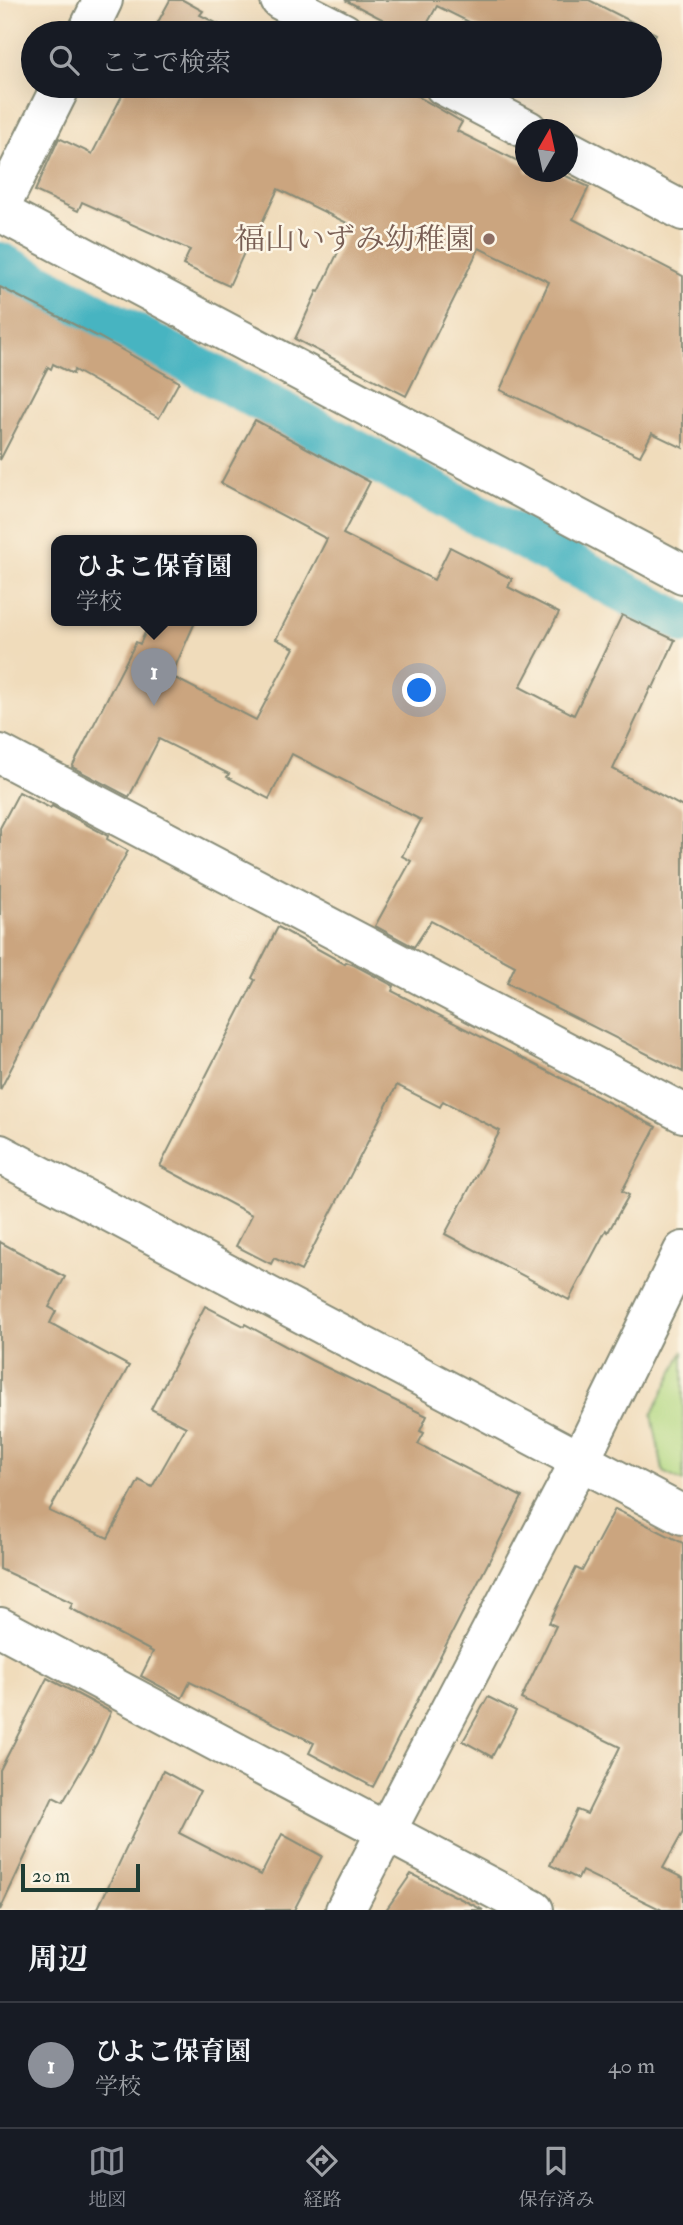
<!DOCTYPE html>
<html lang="ja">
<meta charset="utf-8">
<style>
body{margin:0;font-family:"IM FELL Double Pica","Noto Serif JP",serif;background:#242831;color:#f1f3f6}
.compass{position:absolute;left:515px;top:119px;width:63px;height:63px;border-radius:50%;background:#171b24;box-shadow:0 7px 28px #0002;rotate:9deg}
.scale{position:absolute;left:21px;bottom:18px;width:119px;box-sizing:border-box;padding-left:7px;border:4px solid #1f3d34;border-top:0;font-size:19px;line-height:24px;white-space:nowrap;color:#1f3d34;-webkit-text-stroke:5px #fcf5e5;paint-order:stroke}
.you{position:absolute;left:420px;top:691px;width:24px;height:24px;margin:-18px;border:5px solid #fff;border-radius:50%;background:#1a73e8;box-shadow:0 0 0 10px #1a73e833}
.badge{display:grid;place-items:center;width:46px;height:46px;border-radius:50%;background:#8c9099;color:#fff;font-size:23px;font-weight:700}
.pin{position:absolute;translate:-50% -58px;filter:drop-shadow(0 2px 4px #0008)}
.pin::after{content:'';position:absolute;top:37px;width:24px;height:21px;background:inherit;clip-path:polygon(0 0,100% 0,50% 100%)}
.popup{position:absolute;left:51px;top:535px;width:206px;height:91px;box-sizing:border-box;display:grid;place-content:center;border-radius:14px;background:#171b24;filter:drop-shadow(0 2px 5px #0005);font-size:23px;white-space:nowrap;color:#9ea1a6}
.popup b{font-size:26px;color:#f1f3f6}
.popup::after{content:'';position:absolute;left:50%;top:100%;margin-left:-14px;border:14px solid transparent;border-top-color:#171b24}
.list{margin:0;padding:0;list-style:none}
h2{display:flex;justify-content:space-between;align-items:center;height:91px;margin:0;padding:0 28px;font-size:30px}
h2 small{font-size:23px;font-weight:400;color:#9ea1a6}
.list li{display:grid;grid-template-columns:46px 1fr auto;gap:21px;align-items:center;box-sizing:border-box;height:126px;padding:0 28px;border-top:2px solid #363941}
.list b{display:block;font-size:26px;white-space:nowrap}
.list p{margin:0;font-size:23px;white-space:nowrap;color:#9ea1a6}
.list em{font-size:23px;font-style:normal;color:#9ea1a6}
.icon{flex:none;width:38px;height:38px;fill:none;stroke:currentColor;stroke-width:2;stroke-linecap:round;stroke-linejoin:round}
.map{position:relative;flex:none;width:683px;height:1910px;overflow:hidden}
.search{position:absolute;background:#171b24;box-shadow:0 7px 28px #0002;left:21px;right:21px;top:21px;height:77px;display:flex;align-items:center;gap:18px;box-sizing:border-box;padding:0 24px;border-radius:38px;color:#9ea1a6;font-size:26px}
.sheet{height:217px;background:#171b24}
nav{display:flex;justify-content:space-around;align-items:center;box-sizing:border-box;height:98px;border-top:2px solid #363941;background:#171b24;font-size:19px;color:#9ea1a6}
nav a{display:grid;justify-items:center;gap:4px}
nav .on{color:#8c9099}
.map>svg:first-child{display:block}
</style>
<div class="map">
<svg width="683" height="1910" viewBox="0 0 683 1910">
<rect width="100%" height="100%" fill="#fcf5e5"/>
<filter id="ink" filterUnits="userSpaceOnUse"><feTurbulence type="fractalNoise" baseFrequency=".0143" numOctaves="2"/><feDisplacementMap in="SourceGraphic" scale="14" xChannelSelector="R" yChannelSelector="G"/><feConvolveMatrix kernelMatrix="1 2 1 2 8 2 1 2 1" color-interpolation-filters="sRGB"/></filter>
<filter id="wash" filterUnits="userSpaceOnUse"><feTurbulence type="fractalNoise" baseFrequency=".00686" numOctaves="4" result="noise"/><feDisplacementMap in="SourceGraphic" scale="28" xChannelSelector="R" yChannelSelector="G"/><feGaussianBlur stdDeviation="1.57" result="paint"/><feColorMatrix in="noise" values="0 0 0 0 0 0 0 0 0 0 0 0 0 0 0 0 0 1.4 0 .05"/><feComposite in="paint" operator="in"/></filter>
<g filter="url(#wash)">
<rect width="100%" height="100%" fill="#f0dcbb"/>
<!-- green -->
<path fill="#b2d882" stroke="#688a5b" stroke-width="2" d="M683,1351v131l-20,-10 -11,-57z"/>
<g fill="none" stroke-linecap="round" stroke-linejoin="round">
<!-- canal -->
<path stroke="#46b4c1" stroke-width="42" d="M0,263l683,360"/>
</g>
<g id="blocks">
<!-- building -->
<g fill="#cba57f">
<path d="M170,0h13l20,11 -3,4 28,14 -2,4h-74z"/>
<path d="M345,0h244l67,34 -6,12v-13h-159l-54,-27 -15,27h-13z"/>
<path d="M127,86h273l62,36 -5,9 69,34v7h32l31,15 -16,32 110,57v172l-31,-15 -12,23 -140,-66 49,-108 -70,-34 -73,148 -111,-57 22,-48 2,1 32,-67 -73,-36 -23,48 -3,-2 -23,51 -46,-21 7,-15 -108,-48 -4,9 -43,-20 24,-53 33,16z"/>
<path d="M0,287l99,50 80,45 -20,36 -85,-48 -1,4 -20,-10 -2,5 -3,-2 -48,93z"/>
<path d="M255,420l115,62 -27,52 91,46 16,-33 62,32 -4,8 51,26 -39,74 54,28 48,-100 53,25 -22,48 -2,-1 -38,82 70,38v265l-176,-89 8,-17 -84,-45 -17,26 -39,-21 36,-65 -9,-5 19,-36 -129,-66 -23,45 -42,-22 2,-3 -70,-35 -30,58 -57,-30 64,-125 4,2 11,-24h45l-25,56 85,44 38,-72 -18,-9 51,-100 -106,-56z"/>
<path d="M19,792l31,16 2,-2 56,30 -1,3 21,12 -63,113 -65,126v-262z"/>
<path d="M278,927l67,37 1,-2 8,3 40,21 -2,5 264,136 -34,64 7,4 -21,37 -2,-2 -37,70 -124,-66 55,-103 -57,-30 -3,6 -43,-22 -96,186 -27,-13 -3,6 -35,-18 16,-31 -92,-49 95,-186 -3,-2z"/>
<path d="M0,1242l65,35 -16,30 7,4 -6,12 79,43 -80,145 59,27 31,-58 13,7 34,-60 -35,-18 54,-103 39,20 1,-2 66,36 116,56 -7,15 4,2 -6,11 104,53 -149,290 -64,-34 5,-10 -124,-61 -8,16 -41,-22 12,-24 -83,-44 3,-5 -73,-34z"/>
<path d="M615,1509l68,34v289l-20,36 20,10v32h-21l-80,-39 -4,8 -28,-14 27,-55 10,4 33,-67 -99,-48 35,-73 -7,-3 27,-55 6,3z"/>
<path d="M47,1678l64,34 -14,31 -34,59 -10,-5 -53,113v-140z"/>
<path d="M488,1697l28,14 -24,46 -29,-16z"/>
<path d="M163,1771l37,20 -21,42 82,42 21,-41 40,22 -28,54h-197z"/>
<path d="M411,1874l72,36h-97z"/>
</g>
</g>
</g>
<g filter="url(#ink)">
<use href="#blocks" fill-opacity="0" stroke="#888c78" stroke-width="2"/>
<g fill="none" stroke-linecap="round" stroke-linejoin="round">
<defs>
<g id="minor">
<path d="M280,0l64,33"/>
<path d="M87,33l16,-33"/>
<path d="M444,86l84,44"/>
<path d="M568,150l115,61"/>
<path d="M0,208l61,-122"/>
<path d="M0,212l683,362"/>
<path d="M0,754l683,359"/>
<path d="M0,1154l683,361"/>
<path d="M0,1627l534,283"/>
<path d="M345,1910l235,-449 103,-210"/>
</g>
</defs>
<!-- minor casing -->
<use href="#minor" stroke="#888c78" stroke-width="42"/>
<!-- minor -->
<use href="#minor" stroke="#fff" stroke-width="38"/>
</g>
</g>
<!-- markers -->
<circle fill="#8d6e63" stroke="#fcf5e5" stroke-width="2.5" cx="489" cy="239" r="7"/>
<g text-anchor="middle" stroke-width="5" stroke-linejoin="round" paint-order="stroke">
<!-- education labels -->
<g font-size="30" fill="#785e54" stroke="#fcf5e5" text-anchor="end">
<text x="475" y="249">福山いずみ幼稚園</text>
</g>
</g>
</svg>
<svg class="compass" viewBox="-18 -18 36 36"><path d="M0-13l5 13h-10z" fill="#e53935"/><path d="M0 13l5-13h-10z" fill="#9ea1a6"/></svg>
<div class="scale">20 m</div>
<div class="you"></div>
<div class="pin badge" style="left:154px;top:706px">1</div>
<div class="popup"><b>ひよこ保育園</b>学校</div>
<div class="search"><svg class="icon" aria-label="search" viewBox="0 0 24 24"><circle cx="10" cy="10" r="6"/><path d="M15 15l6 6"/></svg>ここで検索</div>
</div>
<section class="sheet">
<h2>周辺<small></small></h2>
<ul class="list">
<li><span class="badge">1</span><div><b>ひよこ保育園</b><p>学校</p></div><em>40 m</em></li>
</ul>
</section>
<nav>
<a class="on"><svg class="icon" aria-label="map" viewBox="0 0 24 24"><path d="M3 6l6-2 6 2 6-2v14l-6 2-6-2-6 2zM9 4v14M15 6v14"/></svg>地図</a>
<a><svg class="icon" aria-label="directions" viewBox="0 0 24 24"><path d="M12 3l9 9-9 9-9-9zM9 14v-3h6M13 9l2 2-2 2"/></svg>経路</a>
<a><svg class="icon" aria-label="saved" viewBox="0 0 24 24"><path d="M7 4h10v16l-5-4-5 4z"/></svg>保存済み</a>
</nav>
